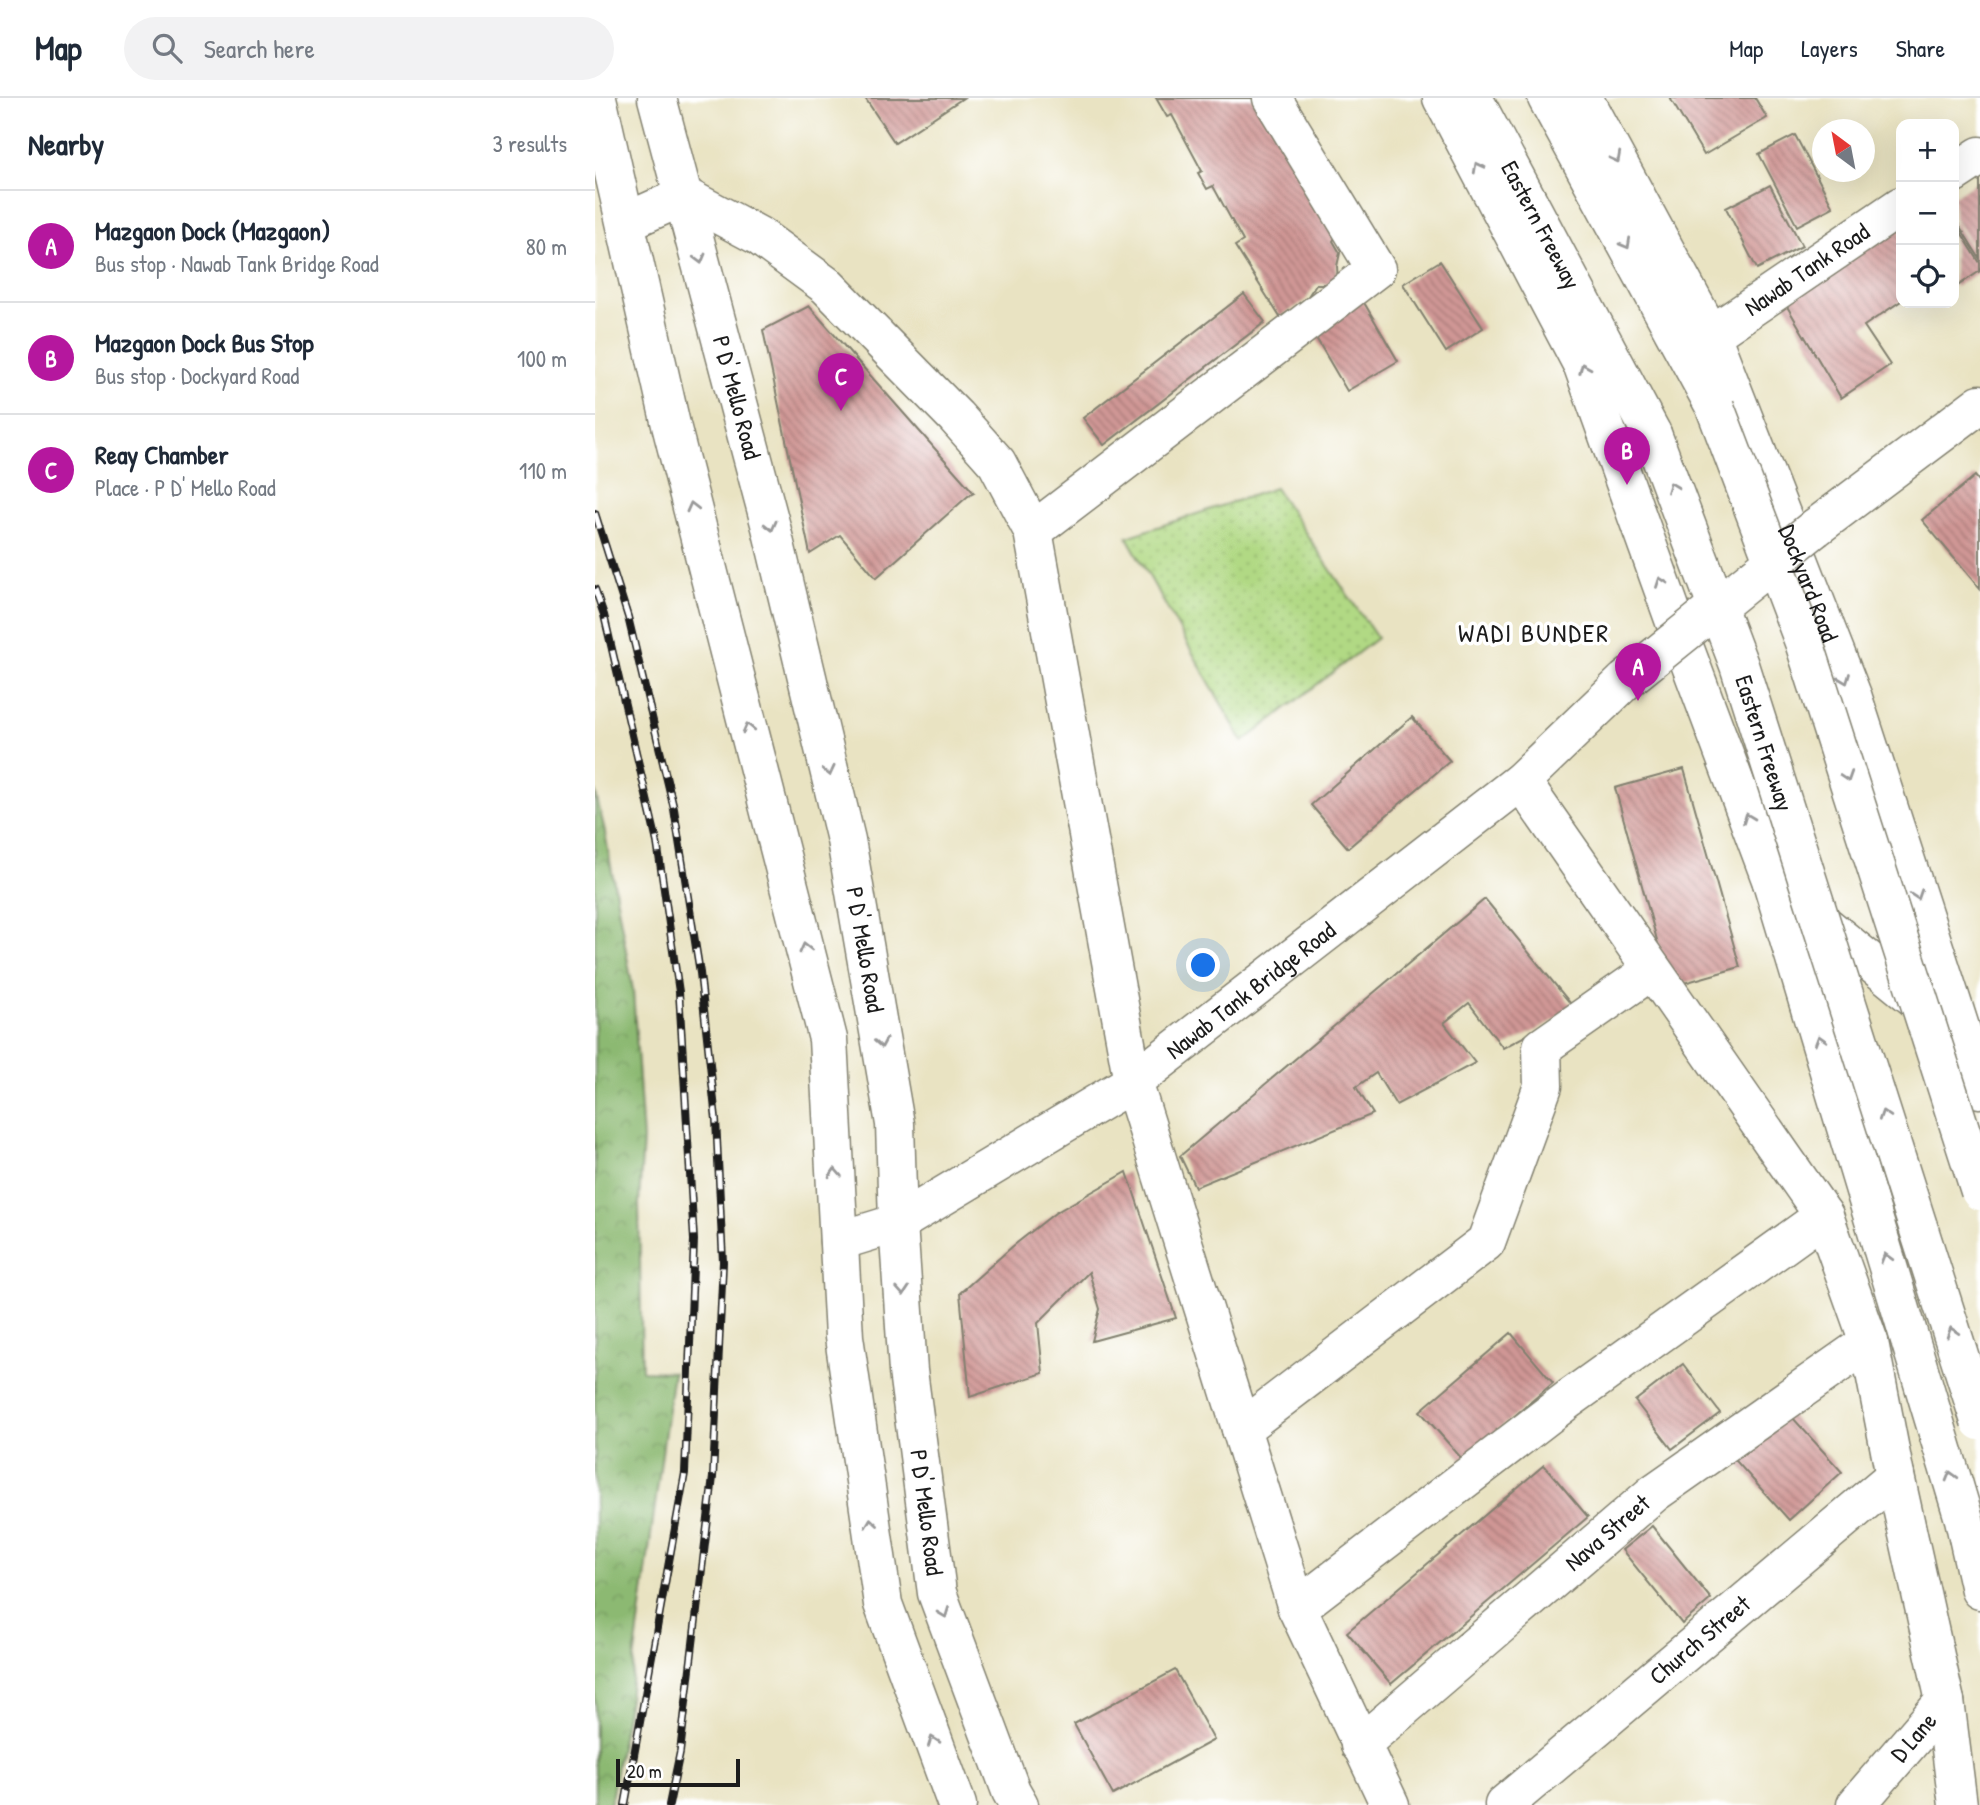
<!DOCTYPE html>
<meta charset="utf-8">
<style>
body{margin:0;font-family:"Patrick Hand",sans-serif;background:#f2f2f3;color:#1f2937}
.controls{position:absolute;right:21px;top:21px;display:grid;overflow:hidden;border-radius:14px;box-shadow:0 7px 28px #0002}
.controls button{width:63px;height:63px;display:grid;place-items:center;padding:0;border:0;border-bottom:2px solid #e0e1e3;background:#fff;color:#1f2937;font:35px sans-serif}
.compass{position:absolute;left:1217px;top:21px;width:63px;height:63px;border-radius:50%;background:#fff;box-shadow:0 7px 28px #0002;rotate:328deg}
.scale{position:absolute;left:21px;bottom:18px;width:124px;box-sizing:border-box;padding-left:7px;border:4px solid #1c1c1c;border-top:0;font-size:19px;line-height:24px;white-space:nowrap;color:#1c1c1c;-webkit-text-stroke:5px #fff;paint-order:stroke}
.you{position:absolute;left:609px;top:868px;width:24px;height:24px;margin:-18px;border:5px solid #fff;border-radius:50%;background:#1a73e8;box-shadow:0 0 0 10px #1a73e833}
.badge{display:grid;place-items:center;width:46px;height:46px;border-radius:50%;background:#b5179e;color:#fff;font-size:23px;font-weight:700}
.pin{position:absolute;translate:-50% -58px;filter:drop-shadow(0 2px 4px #0008)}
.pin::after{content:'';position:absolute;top:37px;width:24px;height:21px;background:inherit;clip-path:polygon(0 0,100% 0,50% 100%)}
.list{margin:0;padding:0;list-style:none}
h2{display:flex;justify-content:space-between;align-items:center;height:91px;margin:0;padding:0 28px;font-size:30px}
h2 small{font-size:23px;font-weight:400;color:#747a83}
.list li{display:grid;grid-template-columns:46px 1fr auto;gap:21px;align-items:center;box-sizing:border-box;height:112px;padding:0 28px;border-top:2px solid #e0e1e3}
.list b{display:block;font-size:26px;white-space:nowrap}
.list p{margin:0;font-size:23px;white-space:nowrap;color:#747a83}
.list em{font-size:23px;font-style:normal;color:#747a83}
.icon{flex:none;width:38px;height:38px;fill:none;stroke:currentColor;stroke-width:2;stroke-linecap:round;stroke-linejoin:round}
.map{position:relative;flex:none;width:1385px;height:1707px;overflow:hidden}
header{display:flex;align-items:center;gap:42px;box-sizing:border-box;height:98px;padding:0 35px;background:#fff;border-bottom:2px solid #e0e1e3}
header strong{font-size:33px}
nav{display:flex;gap:38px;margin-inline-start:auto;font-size:24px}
.search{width:490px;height:63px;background:#f2f2f3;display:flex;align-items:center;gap:18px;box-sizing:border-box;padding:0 24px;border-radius:38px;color:#747a83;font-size:26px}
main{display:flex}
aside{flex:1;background:#fff}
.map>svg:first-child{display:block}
</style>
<header>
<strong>Map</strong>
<div class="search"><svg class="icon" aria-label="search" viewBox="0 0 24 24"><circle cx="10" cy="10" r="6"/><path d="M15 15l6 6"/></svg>Search here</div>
<nav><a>Map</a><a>Layers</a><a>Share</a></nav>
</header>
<main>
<aside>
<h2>Nearby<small>3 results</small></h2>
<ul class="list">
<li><span class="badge">A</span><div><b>Mazgaon Dock (Mazgaon)</b><p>Bus stop · Nawab Tank Bridge Road</p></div><em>80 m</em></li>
<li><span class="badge">B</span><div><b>Mazgaon Dock Bus Stop</b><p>Bus stop · Dockyard Road</p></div><em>100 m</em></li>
<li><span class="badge">C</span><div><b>Reay Chamber</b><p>Place · P D' Mello Road</p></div><em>110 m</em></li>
</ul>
</aside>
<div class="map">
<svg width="1385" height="1707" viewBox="0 0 1385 1707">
<defs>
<pattern id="grass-dots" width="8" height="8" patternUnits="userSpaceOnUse" patternTransform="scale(1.75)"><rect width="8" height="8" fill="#b1d984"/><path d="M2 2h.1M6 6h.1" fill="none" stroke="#98ba71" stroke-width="1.8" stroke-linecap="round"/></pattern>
<pattern id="forest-crowns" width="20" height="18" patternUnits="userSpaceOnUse" patternTransform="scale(1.75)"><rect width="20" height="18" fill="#8cb972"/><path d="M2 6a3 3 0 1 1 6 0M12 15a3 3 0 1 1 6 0" fill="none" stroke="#789e62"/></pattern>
<pattern id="building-back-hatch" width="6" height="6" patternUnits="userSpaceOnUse" patternTransform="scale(1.75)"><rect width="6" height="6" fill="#d09795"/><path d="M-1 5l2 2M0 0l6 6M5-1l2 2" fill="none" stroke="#a87a79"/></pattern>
</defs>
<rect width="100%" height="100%" fill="#fff"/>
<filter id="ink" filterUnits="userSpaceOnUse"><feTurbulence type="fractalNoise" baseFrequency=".0143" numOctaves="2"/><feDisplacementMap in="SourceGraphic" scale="14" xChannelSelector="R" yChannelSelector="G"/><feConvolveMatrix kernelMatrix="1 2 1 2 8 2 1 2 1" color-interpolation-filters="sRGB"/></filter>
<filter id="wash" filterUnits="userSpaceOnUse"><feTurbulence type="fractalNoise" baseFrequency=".00686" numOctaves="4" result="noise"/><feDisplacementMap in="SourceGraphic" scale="28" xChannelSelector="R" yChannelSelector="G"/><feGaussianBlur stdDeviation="1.57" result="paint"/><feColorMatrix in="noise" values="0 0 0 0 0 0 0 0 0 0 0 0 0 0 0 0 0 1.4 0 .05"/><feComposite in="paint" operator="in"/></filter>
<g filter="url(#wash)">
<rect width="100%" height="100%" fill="#e9e3c2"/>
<!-- grass -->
<path fill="url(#grass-dots)" stroke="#667a50" stroke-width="2" d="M680,390l102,150 -134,104 -116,-205z"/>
<!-- forest -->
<path fill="url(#forest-crowns)" stroke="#546a47" stroke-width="2" d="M0,693l9,36 29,163 10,149 -4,65 3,167 31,1 -44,326 -19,107h-15z"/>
<g id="blocks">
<!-- building -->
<g fill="url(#building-back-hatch)">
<path d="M270,0h98l-68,45z"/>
<path d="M561,0h107l77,131 -7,12 7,12 -3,13 1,18h-22l-11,17 -25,16 -45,-71 8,-5 -30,-55 -6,3 -9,-16 4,-2 -30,-56 -5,2z"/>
<path d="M1075,0h85l12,20 -63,37z"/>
<path d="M1200,37l38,72 -36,19 -38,-72z"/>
<path d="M1385,81v80l-26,-42v-21z"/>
<path d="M1175,87l32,61 -45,23 -31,-61z"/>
<path d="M1359,123l26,42v8l-24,16 -2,-2z"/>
<path d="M1306,127v76l-37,25 26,39 -49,33 -56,-95z"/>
<path d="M845,163l43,67 -37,24 -43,-68z"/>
<path d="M649,196l21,28 -161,123 -21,-27z"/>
<path d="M764,196l39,67 -51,30 -39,-67z"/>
<path d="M214,208l165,187 -6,3 -92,82 -36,-43 -30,19 -47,-224z"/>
<path d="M1380,378l5,6v107l-58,-69z"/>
<path d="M817,619l38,44 -102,87 -37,-43z"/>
<path d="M1089,671l56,198 -70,20 -55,-199z"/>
<path d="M890,801l90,110 -72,39 -34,-45 -25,20 31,40 -79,42 -20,-32 -20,14 17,27 -178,73 -15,-31z"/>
<path d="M532,1074l49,146 -84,23 8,-32 -11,-37 -51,51 5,50 -73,24 -10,-104 53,-47 42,-33z"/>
<path d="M916,1235l42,50 -90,77 -43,-49z"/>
<path d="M1088,1266l37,49 -48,36 -37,-48z"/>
<path d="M1187,1308l60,66 -53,48 -60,-67z"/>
<path d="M949,1367l44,52 -197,167 -44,-52z"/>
<path d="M1057,1428l59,73 -29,25 -60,-74z"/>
<path d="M580,1572l39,70 -101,55 -39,-71z"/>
</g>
</g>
</g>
<g filter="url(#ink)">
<use href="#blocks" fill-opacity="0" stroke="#82806f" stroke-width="2"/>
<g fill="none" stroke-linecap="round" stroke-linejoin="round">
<defs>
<g id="minor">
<path d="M1359,75l26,-17"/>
<path d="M31,124l58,-26 75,40 68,50 129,131 41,46 36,68 100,551 164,526 93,197"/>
<path id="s1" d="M1116,237l190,-129"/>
<path d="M1220,430l165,-124"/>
<path d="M438,433l343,-262 -104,-171"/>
<path d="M926,683l303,435 45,126 26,134 50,225 13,104"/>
<path id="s2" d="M244,1143l59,-18 235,-141 388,-301 104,-100"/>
<path d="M646,1331l245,-187 57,-156 -1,-39 110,-77"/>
<path d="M702,1510l272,-209 255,-183"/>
<path id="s3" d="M765,1647l294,-252 215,-151"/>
<path id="s4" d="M909,1707l391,-329"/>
<path id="s5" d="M1261,1707l89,-104"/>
</g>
<g id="tertiary">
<path d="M847,0l141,268 100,278 89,238"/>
<path id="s6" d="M988,0l128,237 142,363 127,391"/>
<path d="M1338,915l-161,-131 192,637 16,71"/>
</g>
<g id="primary">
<path d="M2,0l74,327 157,614 16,298 39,267 74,201"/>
<path id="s7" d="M62,0l114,429 75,313 49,284 3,99 10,148 29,222 74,198 8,14"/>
</g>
<g id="motorway">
<path id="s8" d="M878,0l179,336"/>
<path d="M952,0l168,309"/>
</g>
</defs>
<!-- minor casing -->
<use href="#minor" stroke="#82806f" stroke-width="41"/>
<!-- tertiary casing -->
<use href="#tertiary" stroke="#82806f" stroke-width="41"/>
<!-- primary casing -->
<use href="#primary" stroke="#82806f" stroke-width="41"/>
<!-- motorway casing -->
<use href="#motorway" stroke="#82806f" stroke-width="41"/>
<!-- minor -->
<use href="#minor" stroke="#fff" stroke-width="38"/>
<!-- tertiary -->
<use href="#tertiary" stroke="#fff" stroke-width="38"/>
<!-- primary -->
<use href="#primary" stroke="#fff" stroke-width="38"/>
<!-- motorway -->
<use href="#motorway" stroke="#fff" stroke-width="38"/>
<defs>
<g id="rail">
<path d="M0,415l33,104 46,192 26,164 16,146 7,143 -10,215 -33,275 -11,53"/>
<path d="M0,491l9,26 53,227 22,150 15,248 -9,233 -60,332"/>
</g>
</defs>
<!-- rail casing -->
<use href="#rail" stroke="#1c1c1c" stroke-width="8"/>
<!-- rail -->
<use href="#rail" stroke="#fff" stroke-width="5" stroke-dasharray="16" stroke-linecap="butt"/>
<defs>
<path id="minor-bridge" d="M1030,583l190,-153"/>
<g id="motorway-bridge">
<path d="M1120,309l89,235 176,549"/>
<path id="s9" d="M1057,336l87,231 241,756"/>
</g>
</defs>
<!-- minor-bridge casing -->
<use href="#minor-bridge" stroke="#82806f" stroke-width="41" stroke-linecap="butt"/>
<!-- motorway-bridge casing -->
<use href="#motorway-bridge" stroke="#82806f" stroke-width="41" stroke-linecap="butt"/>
<!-- minor-bridge -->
<use href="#minor-bridge" stroke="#fff" stroke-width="38"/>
<!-- motorway-bridge -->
<use href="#motorway-bridge" stroke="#fff" stroke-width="38"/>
</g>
<!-- one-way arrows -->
<defs><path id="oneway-chevron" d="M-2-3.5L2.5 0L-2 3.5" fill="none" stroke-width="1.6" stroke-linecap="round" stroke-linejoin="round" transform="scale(1.75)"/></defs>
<g stroke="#999">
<use href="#oneway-chevron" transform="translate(1021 60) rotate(62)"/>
<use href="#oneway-chevron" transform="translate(883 69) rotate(-118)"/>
<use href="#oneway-chevron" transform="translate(1031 146) rotate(61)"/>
<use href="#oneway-chevron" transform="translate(105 161) rotate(75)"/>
<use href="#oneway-chevron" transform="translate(989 270) rotate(-113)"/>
<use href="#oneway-chevron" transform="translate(1077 389) rotate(-111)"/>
<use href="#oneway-chevron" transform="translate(97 409) rotate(-104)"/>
<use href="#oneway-chevron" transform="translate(176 428) rotate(76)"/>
<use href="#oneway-chevron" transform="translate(1066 484) rotate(-110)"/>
<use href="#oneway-chevron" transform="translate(1250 581) rotate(69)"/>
<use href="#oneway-chevron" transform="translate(153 630) rotate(-104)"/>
<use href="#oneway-chevron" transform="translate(234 673) rotate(77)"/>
<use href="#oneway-chevron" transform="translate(1252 679) rotate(72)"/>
<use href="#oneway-chevron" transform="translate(1153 720) rotate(-111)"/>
<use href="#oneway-chevron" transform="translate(1322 797) rotate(72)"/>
<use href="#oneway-chevron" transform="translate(210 850) rotate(-104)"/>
<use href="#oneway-chevron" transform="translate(1225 942) rotate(-107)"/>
<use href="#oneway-chevron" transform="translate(286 945) rotate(80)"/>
<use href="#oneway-chevron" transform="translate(1289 1017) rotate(-108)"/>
<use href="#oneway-chevron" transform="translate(240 1075) rotate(-93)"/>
<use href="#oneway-chevron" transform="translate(1291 1160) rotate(-106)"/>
<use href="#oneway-chevron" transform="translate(308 1193) rotate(86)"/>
<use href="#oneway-chevron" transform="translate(1357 1234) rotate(-107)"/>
<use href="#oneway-chevron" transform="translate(1356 1378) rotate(-106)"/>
<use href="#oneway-chevron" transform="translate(276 1425) rotate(-98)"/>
<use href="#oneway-chevron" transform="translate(349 1515) rotate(69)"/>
<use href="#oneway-chevron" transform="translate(338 1643) rotate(-110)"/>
</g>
</g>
<g text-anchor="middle" stroke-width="7" stroke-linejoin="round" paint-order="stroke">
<!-- street labels -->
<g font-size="24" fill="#1c1c1c" stroke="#fff">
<text dy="8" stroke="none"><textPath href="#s8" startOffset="144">Eastern Freeway</textPath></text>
<text dy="8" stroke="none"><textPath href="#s1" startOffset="116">Nawab Tank Road</textPath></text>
<text dy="8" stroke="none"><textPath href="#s7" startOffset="310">P D' Mello Road</textPath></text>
<text dy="8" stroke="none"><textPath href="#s6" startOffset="536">Dockyard Road</textPath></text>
<text dy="8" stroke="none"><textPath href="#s9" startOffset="329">Eastern Freeway</textPath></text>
<text dy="8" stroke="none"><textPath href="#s7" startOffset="877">P D' Mello Road</textPath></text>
<text dy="8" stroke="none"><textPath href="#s2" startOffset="485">Nawab Tank Bridge Road</textPath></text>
<text dy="8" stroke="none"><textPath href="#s7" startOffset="1444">P D' Mello Road</textPath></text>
<text dy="8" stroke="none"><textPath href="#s3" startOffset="326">Nava Street</textPath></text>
<text dy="8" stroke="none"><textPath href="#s4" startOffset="256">Church Street</textPath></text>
<text dy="8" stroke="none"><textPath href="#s5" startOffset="89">D Lane</textPath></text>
</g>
<!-- neighbourhood labels -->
<g font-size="26" letter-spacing="2" fill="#1c1c1c" stroke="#fff">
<text x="939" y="544">WADI BUNDER</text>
</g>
</g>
</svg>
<div class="controls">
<button>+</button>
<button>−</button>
<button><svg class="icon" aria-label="locate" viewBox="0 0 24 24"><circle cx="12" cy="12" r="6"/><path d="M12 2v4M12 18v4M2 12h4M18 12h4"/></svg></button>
</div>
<svg class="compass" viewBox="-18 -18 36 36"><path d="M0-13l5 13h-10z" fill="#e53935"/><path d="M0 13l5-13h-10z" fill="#747a83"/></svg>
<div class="scale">20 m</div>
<div class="you"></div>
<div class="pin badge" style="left:1043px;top:603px">A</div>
<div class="pin badge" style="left:1032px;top:387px">B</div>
<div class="pin badge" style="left:246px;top:313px">C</div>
</div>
</main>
